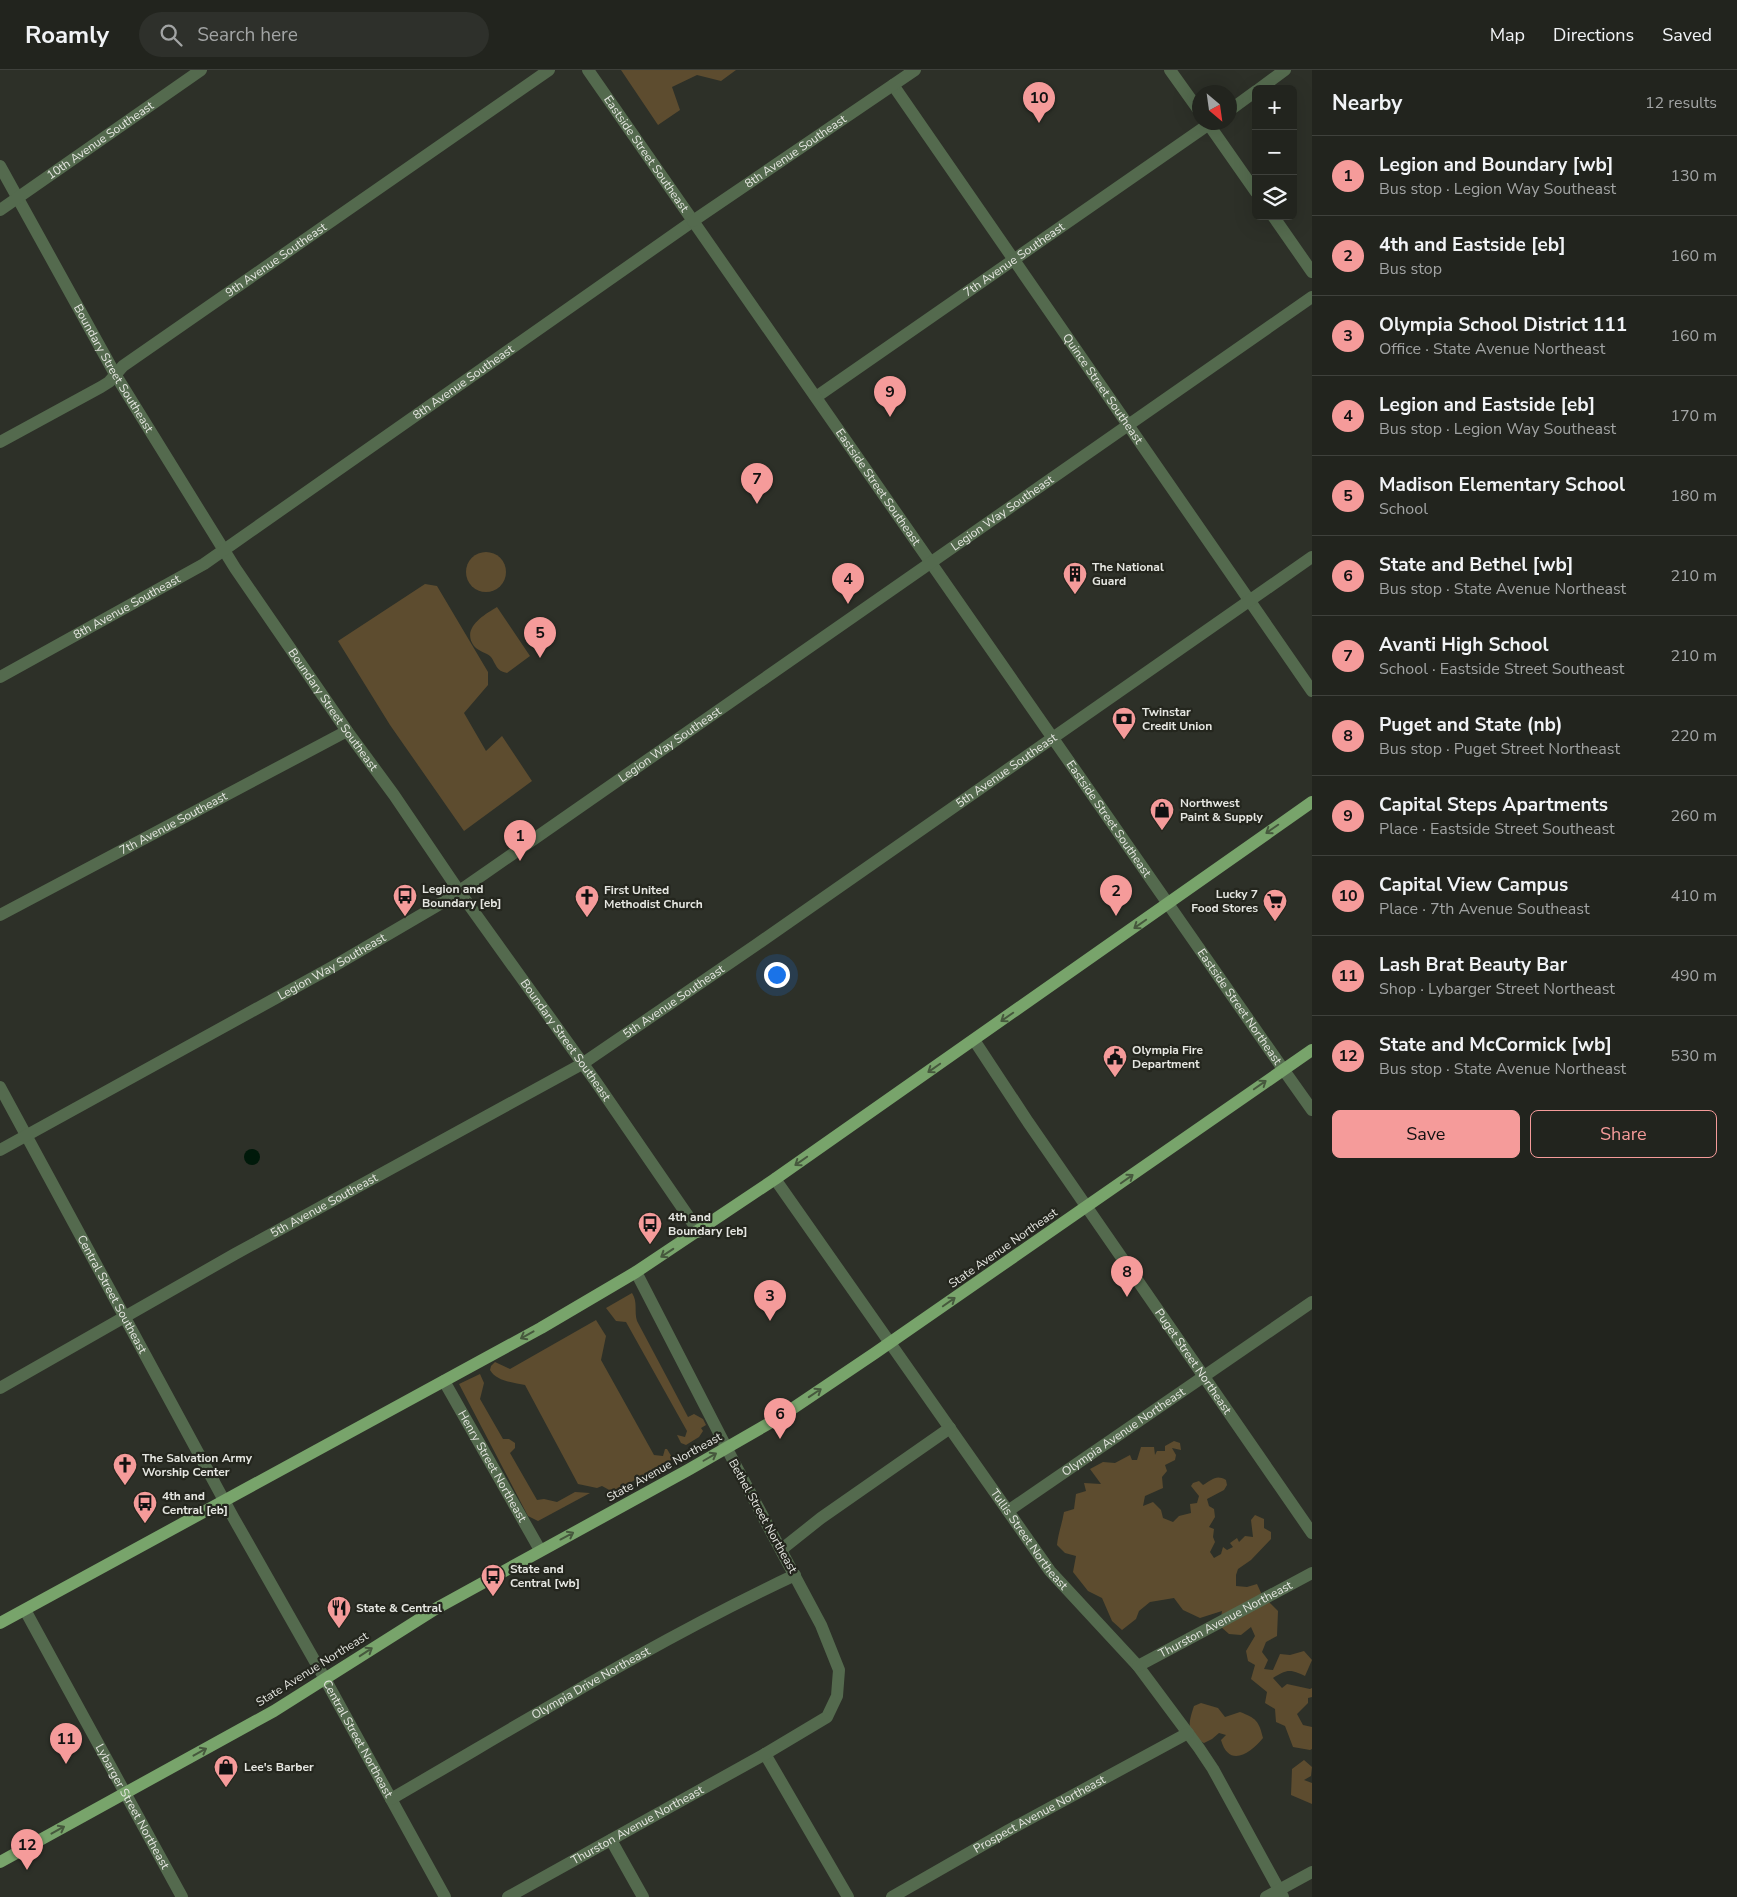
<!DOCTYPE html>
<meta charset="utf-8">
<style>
body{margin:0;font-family:"Nunito Sans",sans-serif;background:#2e302b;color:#f1f3f6}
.controls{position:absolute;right:15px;top:15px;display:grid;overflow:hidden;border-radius:8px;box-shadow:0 5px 20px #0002}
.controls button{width:45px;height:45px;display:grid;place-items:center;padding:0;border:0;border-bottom:1px solid #3f413c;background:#22241e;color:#f1f3f6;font:25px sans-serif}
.compass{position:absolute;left:1192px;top:15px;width:45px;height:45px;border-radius:50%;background:#22241e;box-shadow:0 5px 20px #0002;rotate:151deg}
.you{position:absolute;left:776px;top:904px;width:18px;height:18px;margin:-12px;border:4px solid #fff;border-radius:50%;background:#1a73e8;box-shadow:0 0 0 8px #1a73e833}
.badge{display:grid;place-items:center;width:32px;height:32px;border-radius:50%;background:#f59b9a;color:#111;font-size:16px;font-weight:700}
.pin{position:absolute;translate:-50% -41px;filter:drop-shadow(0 1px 2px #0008)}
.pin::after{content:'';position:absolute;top:26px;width:18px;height:15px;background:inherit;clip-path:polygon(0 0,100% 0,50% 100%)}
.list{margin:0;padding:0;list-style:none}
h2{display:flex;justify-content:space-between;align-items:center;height:65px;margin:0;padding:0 20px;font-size:21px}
h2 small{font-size:16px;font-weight:400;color:#a2a4a4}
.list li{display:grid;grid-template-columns:32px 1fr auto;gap:15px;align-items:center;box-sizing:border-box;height:80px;padding:0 20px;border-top:1px solid #3f413c}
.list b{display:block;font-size:19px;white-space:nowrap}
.list p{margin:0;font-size:16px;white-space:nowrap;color:#a2a4a4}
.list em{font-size:16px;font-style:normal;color:#a2a4a4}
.actions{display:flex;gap:10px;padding:15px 20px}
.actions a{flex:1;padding:11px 0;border:1px solid #f59b9a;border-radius:8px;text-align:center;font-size:18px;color:#f59b9a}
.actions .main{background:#f59b9a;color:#111}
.icon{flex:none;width:28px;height:28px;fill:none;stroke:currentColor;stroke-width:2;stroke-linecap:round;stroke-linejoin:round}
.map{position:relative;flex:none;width:1312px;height:1827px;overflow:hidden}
header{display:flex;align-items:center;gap:30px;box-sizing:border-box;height:70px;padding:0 25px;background:#22241e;border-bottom:1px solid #3f413c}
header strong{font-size:24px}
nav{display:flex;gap:28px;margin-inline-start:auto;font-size:18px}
.search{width:350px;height:45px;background:#2e302b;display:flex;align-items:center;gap:12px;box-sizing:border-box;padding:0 18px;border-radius:28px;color:#a2a4a4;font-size:19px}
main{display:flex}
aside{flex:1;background:#22241e}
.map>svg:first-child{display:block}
</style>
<header>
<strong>Roamly</strong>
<div class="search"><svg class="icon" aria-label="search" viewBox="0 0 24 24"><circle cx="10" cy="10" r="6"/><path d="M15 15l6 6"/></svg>Search here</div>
<nav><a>Map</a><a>Directions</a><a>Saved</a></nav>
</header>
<main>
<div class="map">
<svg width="1312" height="1827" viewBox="0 0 1312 1827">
<rect width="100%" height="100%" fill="#2d3028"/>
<!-- green -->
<g fill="#5d4c2f">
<path d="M621,0h115l-15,11 -24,-6 -25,12 8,23 -22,15z"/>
<circle cx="486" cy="502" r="20"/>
<path d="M425,514l12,2 51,86v13l-24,28 22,38 16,-15 30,45 -68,50 -74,-106 -52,-84z"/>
<path d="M497,537l33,49 -23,17c-11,-2 -11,-9 -16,-16 -5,-5 -12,-5 -17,-11 -13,-18 10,-31 23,-39z"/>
<path d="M632,1223c6,9 2,18 5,28l51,96 6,-3 9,5 3,6 -5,3 2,3 -4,6 -13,8 -5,-2 -4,-8 8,2 2,-6 -61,-109 -10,-1 -10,-13z"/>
<path d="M596,1250l10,16 -5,24 53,95 9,1 2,-7h2l6,10 -60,33 -11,-6 -5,2 -19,-4 -53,-99c-11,-2 -29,-4 -35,-15l1,-4 4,-4 15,7z"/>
<path d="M480,1304l4,9 -4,16 23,40h6l6,4v5l-5,5 27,47 7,-1 13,3 18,-10 15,1 -52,28 -10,-5 -69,-132z"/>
<path d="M1174,1371l6,2 1,7 -9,-2 4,7 -1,5 -10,5 2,6 -5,6 1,11 -18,8 -2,10 10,-4 8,8 2,8 10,4 6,-6 12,-3 -1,-9 7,-1 2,-7 -8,-10 2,-3 6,-2 4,4c9,-5 13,-11 23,-5l1,5 -3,5 -17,9 2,7 5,3 1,8 -6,10 5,2 -1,8 2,5 -5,10 4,6 7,-4 2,-7 4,3 6,-3 -3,-4 7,-5 2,4 6,-6 8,1 -2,-17 4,-5 9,4v9l7,4v7l-20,21 -13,9 -2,6v11l11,1 10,-3 5,11 16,16 -1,25 -11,6 -4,10 6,8 -4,9 9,1 7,-16 10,1 14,-4 8,9 -7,16c-15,-7 -18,-7 -32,2l9,10 5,-4 23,5 2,-1v9l-4,1v5l-11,11 6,11 9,2v22l-2,1 -17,-3 -8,-21 -9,-4 -1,-13 -10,-6 2,-11 -16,-13 4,-14 -7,-4 -2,-10 9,-15 -4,-9 -10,8 -12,-1 -9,-8 2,-15 -22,7 -17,-8 -9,-12 -24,4 -11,9 -3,8 -14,11 -10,-9 -10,-23 -14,-7 -15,-19 3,-16 -11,-3 -8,-8c1,-11 5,-21 7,-33l10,-3 2,-15 10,-3 -2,-8 17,1 -11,-15 13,-7 12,1 15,-8 2,5h5l4,-13h13l1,8 2,-4h8v-5z"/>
<path d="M1201,1633l17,5 7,9 15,-5c16,6 19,9 23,26 -13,16 -34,30 -42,2l5,-5 -7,-2 -7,6 -8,4c-18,-10 -16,-19 -10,-37z"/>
<path d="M1304,1690l8,7 -1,9 -7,4 8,3v21l-21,-9 1,-26z"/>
</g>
<!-- water -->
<circle fill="#00190a" cx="252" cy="1087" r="8"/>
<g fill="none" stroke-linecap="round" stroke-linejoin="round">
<!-- minor -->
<g stroke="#546a4e" stroke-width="12">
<path d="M1170,0l30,42"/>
<path id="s1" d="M893,15l419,606"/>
<path d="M1259,19l26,-19"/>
<path d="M1230,40l26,-19"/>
<path d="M1207,52l49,70"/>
<path id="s2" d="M0,96l115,208 120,194 112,163 47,64 65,96 137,191 103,150"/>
<path id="s3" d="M0,140l201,-140"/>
<path d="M1273,146l39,56"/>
<path id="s4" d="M816,327l396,-275"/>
<path id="s5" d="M0,372l101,-55 8,-5 14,-16 426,-296"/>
<path id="s6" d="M0,607l204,-113 489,-343"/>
<path id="s7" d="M0,845l347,-184"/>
<path d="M1283,999l29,41"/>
<path d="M0,1017l26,48"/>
<path id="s8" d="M775,1109l275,392 88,95 61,82 14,21 70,128"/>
<path id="s9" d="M444,1311l96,169"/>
<path id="s10" d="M0,1318l235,-134 347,-190"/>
<path id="s11" d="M1008,1441l304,-209"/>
<path d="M782,1479l39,-31 129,-90"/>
<path id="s12" d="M25,1540l157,287"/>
<path id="s13" d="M1138,1596l174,-93"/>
<path id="s14" d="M325,1609l120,218"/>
<path d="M765,1684l83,143"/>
<path id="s15" d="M391,1729c133,-77 265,-159 404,-224"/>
<path d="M611,1770l32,57"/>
<path id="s16" d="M508,1827l257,-143 62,-37 10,-21 2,-26 -18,-45 -84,-157 -101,-196"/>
<path id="s17" d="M892,1827l117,-67 179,-97"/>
<path d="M1266,1827l46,-25"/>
</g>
<!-- tertiary -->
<g stroke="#546a4e" stroke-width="12">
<path id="s18" d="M588,0l695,999"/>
<path id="s19" d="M693,151l222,-151"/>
<path id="s20" d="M974,970l54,82 284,411"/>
<path id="s21" d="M582,994l174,-119 556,-388"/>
<path id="s22" d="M26,1065l207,382 92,162"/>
<path id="s23" d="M0,1080l334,-184 111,-65 867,-604"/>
</g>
<!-- primary -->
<g stroke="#78a46b" stroke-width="12">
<path d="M0,1553l541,-295 95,-56 139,-93 537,-377"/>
<path d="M0,1792l274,-151 163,-103 251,-138 92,-53 95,-64 437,-303"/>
</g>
</g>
<!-- one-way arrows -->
<defs><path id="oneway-shaft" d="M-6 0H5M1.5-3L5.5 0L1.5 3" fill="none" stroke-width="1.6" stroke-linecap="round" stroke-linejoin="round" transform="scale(1.25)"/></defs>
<g stroke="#46583d">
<use href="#oneway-shaft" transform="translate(1272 759) rotate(145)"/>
<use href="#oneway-shaft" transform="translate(1140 854) rotate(145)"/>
<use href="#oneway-shaft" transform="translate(1007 947) rotate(145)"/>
<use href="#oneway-shaft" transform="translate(934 998) rotate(145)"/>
<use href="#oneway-shaft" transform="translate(1260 1015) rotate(-35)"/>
<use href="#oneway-shaft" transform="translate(801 1091) rotate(145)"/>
<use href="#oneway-shaft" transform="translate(1127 1109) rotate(-35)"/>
<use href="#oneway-shaft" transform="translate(667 1183) rotate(147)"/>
<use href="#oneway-shaft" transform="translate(949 1232) rotate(-35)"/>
<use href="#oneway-shaft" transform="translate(527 1265) rotate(151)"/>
<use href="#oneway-shaft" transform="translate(815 1323) rotate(-34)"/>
<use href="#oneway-shaft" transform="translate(710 1387) rotate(-30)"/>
<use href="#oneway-shaft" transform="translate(567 1466) rotate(-28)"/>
<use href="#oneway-shaft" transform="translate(366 1582) rotate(-33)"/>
<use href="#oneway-shaft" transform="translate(200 1682) rotate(-29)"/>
<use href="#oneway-shaft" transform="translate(58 1760) rotate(-29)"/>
</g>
<!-- icons -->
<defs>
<symbol id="building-pin" viewBox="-11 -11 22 30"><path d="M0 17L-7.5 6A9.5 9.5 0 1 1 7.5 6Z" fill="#f59b9a" stroke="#24261e"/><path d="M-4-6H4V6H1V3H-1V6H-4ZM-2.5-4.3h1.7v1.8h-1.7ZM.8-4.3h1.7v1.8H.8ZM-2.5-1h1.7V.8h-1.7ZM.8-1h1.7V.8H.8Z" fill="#111"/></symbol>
<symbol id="bank-pin" viewBox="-11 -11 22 30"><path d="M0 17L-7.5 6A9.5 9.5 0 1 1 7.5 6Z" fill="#f59b9a" stroke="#24261e"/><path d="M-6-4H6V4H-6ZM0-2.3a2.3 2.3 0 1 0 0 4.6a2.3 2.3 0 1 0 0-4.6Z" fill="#111"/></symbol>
<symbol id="shop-pin" viewBox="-11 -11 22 30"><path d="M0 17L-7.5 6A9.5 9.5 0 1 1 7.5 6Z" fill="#f59b9a" stroke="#24261e"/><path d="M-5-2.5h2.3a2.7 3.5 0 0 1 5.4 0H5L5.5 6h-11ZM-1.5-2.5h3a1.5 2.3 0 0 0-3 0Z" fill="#111"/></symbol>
<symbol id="bus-pin" viewBox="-11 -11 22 30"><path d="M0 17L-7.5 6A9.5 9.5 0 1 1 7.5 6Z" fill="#f59b9a" stroke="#24261e"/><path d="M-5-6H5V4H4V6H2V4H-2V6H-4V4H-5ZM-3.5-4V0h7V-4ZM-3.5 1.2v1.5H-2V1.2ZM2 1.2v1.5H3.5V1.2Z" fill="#111"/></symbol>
<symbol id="church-pin" viewBox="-11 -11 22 30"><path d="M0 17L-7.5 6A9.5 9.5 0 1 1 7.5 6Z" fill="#f59b9a" stroke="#24261e"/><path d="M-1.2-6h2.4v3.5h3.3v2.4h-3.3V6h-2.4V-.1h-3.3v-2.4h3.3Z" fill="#111"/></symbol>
<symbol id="supermarket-pin" viewBox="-11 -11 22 30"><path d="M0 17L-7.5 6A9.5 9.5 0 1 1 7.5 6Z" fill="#f59b9a" stroke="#24261e"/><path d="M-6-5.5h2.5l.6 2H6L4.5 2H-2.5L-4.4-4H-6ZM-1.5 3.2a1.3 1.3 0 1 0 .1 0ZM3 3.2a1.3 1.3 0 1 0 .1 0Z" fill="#111"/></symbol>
<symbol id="civic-pin" viewBox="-11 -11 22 30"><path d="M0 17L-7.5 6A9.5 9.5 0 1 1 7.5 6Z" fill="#f59b9a" stroke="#24261e"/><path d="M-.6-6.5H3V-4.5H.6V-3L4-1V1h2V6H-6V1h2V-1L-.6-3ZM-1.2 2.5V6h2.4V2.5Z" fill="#111"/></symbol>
<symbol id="restaurant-pin" viewBox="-11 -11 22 30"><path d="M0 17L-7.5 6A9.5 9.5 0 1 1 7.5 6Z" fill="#f59b9a" stroke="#24261e"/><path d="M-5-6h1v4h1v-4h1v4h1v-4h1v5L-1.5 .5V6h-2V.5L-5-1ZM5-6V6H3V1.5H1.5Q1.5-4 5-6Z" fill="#111"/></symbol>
</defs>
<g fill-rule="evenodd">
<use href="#building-pin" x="1061" y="490" width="28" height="38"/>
<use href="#bank-pin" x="1110" y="635" width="28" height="38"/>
<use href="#shop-pin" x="1148" y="726" width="28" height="38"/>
<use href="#bus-pin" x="391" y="812" width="28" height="38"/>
<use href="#church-pin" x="573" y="813" width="28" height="38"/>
<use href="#supermarket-pin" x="1261" y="817" width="28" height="38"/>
<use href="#civic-pin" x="1101" y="973" width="28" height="38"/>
<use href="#bus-pin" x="636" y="1140" width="28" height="38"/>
<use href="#church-pin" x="111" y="1381" width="28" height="38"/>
<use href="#bus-pin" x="131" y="1419" width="28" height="38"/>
<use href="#bus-pin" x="479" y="1492" width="28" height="38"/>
<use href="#restaurant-pin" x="325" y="1524" width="28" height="38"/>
<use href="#shop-pin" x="212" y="1683" width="28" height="38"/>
</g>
<g text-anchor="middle" stroke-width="4.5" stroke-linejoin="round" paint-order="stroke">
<!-- street labels -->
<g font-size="12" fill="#e5e6e1" stroke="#24261e">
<text dy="4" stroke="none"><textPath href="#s3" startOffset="122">10th Avenue Southeast</textPath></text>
<text dy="4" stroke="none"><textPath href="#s19" startOffset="124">8th Avenue Southeast</textPath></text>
<text dy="4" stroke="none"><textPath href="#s18" startOffset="102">Eastside Street Southeast</textPath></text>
<text dy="4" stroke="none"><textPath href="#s5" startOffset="332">9th Avenue Southeast</textPath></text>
<text dy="4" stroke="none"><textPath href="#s4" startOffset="241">7th Avenue Southeast</textPath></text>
<text dy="4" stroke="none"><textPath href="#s2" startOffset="232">Boundary Street Southeast</textPath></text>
<text dy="4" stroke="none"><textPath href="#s6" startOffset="550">8th Avenue Southeast</textPath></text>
<text dy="4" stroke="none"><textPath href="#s1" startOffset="369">Quince Street Southeast</textPath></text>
<text dy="4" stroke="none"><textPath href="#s18" startOffset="508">Eastside Street Southeast</textPath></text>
<text dy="4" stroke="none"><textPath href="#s23" startOffset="1189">Legion Way Southeast</textPath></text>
<text dy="4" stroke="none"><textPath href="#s6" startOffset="145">8th Avenue Southeast</textPath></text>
<text dy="4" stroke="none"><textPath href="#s2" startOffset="638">Boundary Street Southeast</textPath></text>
<text dy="4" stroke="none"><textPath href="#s23" startOffset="784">Legion Way Southeast</textPath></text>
<text dy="4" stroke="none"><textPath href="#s21" startOffset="516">5th Avenue Southeast</textPath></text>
<text dy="4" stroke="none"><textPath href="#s18" startOffset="912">Eastside Street Southeast</textPath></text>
<text dy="4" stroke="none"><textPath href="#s7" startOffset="196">7th Avenue Southeast</textPath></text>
<text dy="4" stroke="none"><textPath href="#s23" startOffset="379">Legion Way Southeast</textPath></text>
<text dy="4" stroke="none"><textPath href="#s21" startOffset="111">5th Avenue Southeast</textPath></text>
<text dy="4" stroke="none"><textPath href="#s18" startOffset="1141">Eastside Street Northeast</textPath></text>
<text dy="4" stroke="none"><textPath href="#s2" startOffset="1042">Boundary Street Southeast</textPath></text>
<text dy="4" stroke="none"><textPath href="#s10" startOffset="372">5th Avenue Southeast</textPath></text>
<text transform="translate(1003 1178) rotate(-35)" y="4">State Avenue Northeast</text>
<text dy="4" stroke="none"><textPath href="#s22" startOffset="181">Central Street Southeast</textPath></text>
<text dy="4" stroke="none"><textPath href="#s20" startOffset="389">Puget Street Northeast</textPath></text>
<text dy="4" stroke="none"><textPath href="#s11" startOffset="140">Olympia Avenue Northeast</textPath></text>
<text dy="4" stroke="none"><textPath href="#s9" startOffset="98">Henry Street Northeast</textPath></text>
<text transform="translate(664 1397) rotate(-29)" y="4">State Avenue Northeast</text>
<text transform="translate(763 1446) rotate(61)" y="4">Bethel Street Northeast</text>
<text dy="4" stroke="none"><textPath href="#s8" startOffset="441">Tullis Street Northeast</textPath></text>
<text dy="4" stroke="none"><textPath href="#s13" startOffset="99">Thurston Avenue Northeast</textPath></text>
<text transform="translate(312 1599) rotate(-32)" y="4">State Avenue Northeast</text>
<text dy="4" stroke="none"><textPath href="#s15" startOffset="231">Olympia Drive Northeast</textPath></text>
<text dy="4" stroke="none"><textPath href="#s14" startOffset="68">Central Street Northeast</textPath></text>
<text dy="4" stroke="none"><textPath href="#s12" startOffset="224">Lybarger Street Northeast</textPath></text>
<text dy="4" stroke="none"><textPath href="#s17" startOffset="169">Prospect Avenue Northeast</textPath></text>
<text dy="4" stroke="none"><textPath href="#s16" startOffset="148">Thurston Avenue Northeast</textPath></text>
</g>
<!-- poi labels -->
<g font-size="12" font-weight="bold" fill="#e5e6e1" stroke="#24261e" text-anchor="start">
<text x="1092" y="501">The National<tspan x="1092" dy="14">Guard</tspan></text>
<text x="1142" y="646">Twinstar<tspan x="1142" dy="14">Credit Union</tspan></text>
<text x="1180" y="737">Northwest<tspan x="1180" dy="14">Paint &amp; Supply</tspan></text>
<text x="422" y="823">Legion and<tspan x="422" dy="14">Boundary [eb]</tspan></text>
<text x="604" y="824">First United<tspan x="604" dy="14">Methodist Church</tspan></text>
<text x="1258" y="828" text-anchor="end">Lucky 7<tspan x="1258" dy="14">Food Stores</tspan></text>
<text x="1132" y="984">Olympia Fire<tspan x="1132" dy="14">Department</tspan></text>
<text x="668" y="1151">4th and<tspan x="668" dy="14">Boundary [eb]</tspan></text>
<text x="142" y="1392">The Salvation Army<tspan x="142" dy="14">Worship Center</tspan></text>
<text x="162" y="1430">4th and<tspan x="162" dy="14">Central [eb]</tspan></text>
<text x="510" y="1503">State and<tspan x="510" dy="14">Central [wb]</tspan></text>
<text x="356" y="1542">State &amp; Central</text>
<text x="244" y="1701">Lee's Barber</text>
</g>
</g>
</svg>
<div class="controls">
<button>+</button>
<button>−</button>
<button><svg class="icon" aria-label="layers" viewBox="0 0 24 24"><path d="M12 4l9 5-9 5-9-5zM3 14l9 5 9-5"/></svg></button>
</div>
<svg class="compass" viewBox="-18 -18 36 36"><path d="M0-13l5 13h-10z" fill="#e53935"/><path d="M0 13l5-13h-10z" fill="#a2a4a4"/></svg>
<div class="you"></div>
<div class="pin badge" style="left:520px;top:791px">1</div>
<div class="pin badge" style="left:1116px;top:846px">2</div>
<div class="pin badge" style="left:770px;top:1251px">3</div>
<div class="pin badge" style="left:848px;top:534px">4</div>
<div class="pin badge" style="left:540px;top:588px">5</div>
<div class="pin badge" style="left:780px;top:1369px">6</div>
<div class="pin badge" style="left:757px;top:434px">7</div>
<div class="pin badge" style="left:1127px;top:1227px">8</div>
<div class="pin badge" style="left:890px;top:347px">9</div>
<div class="pin badge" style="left:1039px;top:53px">10</div>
<div class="pin badge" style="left:66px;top:1694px">11</div>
<div class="pin badge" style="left:27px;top:1800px">12</div>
</div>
<aside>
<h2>Nearby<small>12 results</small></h2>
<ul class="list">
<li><span class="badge">1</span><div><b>Legion and Boundary [wb]</b><p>Bus stop · Legion Way Southeast</p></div><em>130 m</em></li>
<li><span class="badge">2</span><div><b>4th and Eastside [eb]</b><p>Bus stop</p></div><em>160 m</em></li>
<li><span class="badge">3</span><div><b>Olympia School District 111</b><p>Office · State Avenue Northeast</p></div><em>160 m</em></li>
<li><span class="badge">4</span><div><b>Legion and Eastside [eb]</b><p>Bus stop · Legion Way Southeast</p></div><em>170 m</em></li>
<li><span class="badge">5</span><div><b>Madison Elementary School</b><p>School</p></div><em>180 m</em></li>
<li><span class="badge">6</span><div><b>State and Bethel [wb]</b><p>Bus stop · State Avenue Northeast</p></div><em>210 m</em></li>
<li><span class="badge">7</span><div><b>Avanti High School</b><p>School · Eastside Street Southeast</p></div><em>210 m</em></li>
<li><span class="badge">8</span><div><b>Puget and State (nb)</b><p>Bus stop · Puget Street Northeast</p></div><em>220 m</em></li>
<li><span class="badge">9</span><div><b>Capital Steps Apartments</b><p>Place · Eastside Street Southeast</p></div><em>260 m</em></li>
<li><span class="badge">10</span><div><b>Capital View Campus</b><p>Place · 7th Avenue Southeast</p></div><em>410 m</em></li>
<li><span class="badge">11</span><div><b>Lash Brat Beauty Bar</b><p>Shop · Lybarger Street Northeast</p></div><em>490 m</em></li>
<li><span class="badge">12</span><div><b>State and McCormick [wb]</b><p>Bus stop · State Avenue Northeast</p></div><em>530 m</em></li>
</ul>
<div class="actions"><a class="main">Save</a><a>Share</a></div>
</aside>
</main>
